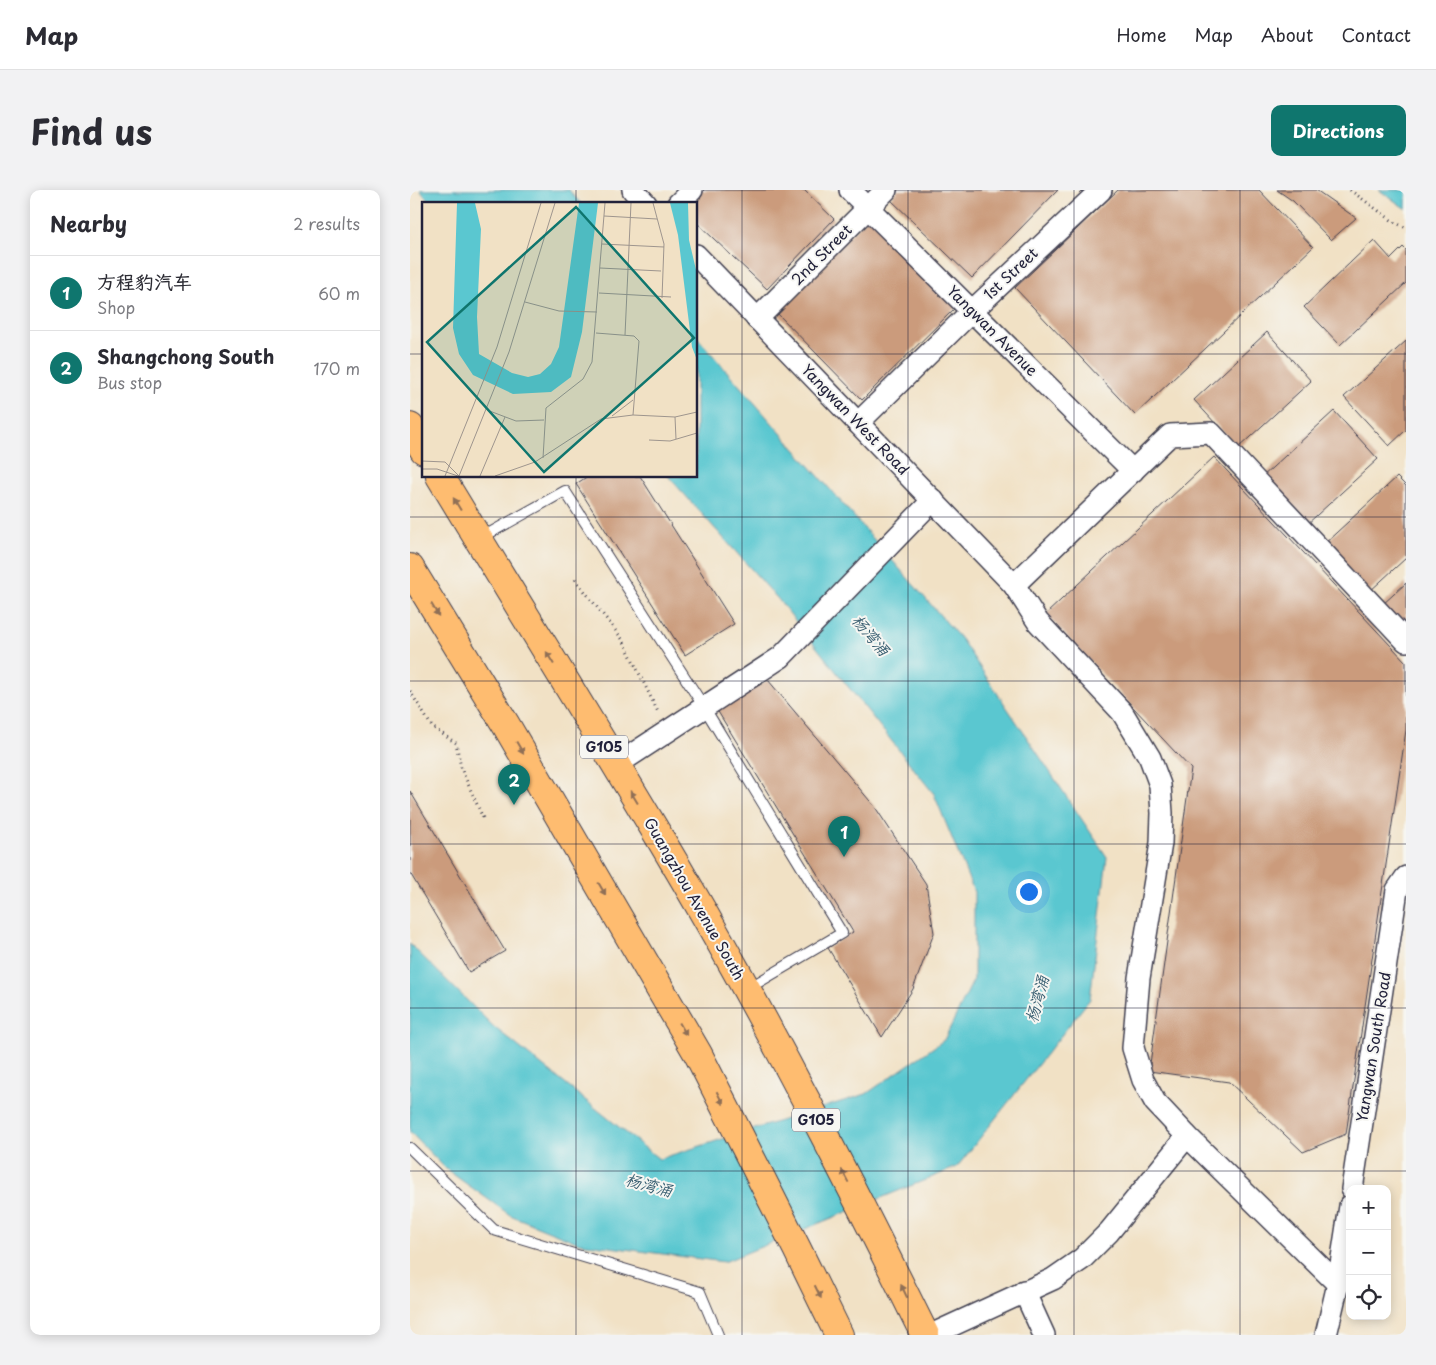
<!DOCTYPE html>
<meta charset="utf-8">
<style>
body{margin:0;font-family:"Playpen Sans","LXGW WenKai TC",sans-serif;background:#f2f2f3;color:#2b2b33}
.controls{position:absolute;right:15px;bottom:15px;display:grid;overflow:hidden;border-radius:10px;box-shadow:0 2px 12px #0003}
.controls button{width:45px;height:45px;display:grid;place-items:center;padding:0;border:0;border-bottom:1px solid #e1e1e2;background:#fff;color:#2b2b33;font:25px sans-serif}
.you{position:absolute;left:618px;top:701px;width:18px;height:18px;margin:-12px;border:4px solid #fff;border-radius:50%;background:#1a73e8;box-shadow:0 0 0 8px #1a73e833}
.badge{display:grid;place-items:center;width:32px;height:32px;border-radius:50%;background:#0f766e;color:#fff;font-size:16px;font-weight:700}
.pin{position:absolute;translate:-50% -41px;filter:drop-shadow(0 1px 2px #0008)}
.pin::after{content:'';position:absolute;top:26px;width:18px;height:15px;background:inherit;clip-path:polygon(0 0,100% 0,50% 100%)}
.list{margin:0;padding:0;list-style:none}
h2{display:flex;justify-content:space-between;align-items:center;height:65px;margin:0;padding:0 20px;font-size:21px}
h2 small{font-size:16px;font-weight:400;color:#7c7c81}
.list li{display:grid;grid-template-columns:32px 1fr auto;gap:15px;align-items:center;box-sizing:border-box;height:75px;padding:0 20px;border-top:1px solid #e1e1e2}
.list b{display:block;font-size:19px;white-space:nowrap}
.list p{margin:0;font-size:16px;white-space:nowrap;color:#7c7c81}
.list em{font-size:16px;font-style:normal;color:#7c7c81}
.icon{flex:none;width:28px;height:28px;fill:none;stroke:currentColor;stroke-width:2;stroke-linecap:round;stroke-linejoin:round}
.map{position:relative;flex:none;width:996px;height:1145px;overflow:hidden;border-radius:10px}
header{display:flex;align-items:center;gap:30px;box-sizing:border-box;height:70px;padding:0 25px;background:#fff;border-bottom:1px solid #e1e1e2}
header strong{font-size:24px}
nav{display:flex;gap:28px;margin-inline-start:auto;font-size:18px}
.intro{display:flex;align-items:center;justify-content:space-between;box-sizing:border-box;height:120px;padding:0 30px}
h1{margin:0;font-size:35px}
.button{padding:12px 22px;border-radius:10px;background:#0f766e;color:#fff;font-size:18px;font-weight:700}
main{display:flex;gap:30px;padding:0 30px}
aside{flex:1;background:#fff;border-radius:10px;box-shadow:0 2px 12px #0003}
.map>svg:first-child{display:block}
</style>
<header>
<strong>Map</strong>
<nav><a>Home</a><a>Map</a><a>About</a><a>Contact</a></nav>
</header>
<div class="intro"><h1>Find us</h1><a class="button">Directions</a></div>
<main>
<aside>
<h2>Nearby<small>2 results</small></h2>
<ul class="list">
<li><span class="badge">1</span><div><b>方程豹汽车</b><p>Shop</p></div><em>60 m</em></li>
<li><span class="badge">2</span><div><b>Shangchong South</b><p>Bus stop</p></div><em>170 m</em></li>
</ul>
</aside>
<div class="map">
<svg width="996" height="1145" viewBox="0 0 996 1145">
<rect width="100%" height="100%" fill="#f6f6f2"/>
<filter id="ink" filterUnits="userSpaceOnUse"><feTurbulence type="fractalNoise" baseFrequency=".02" numOctaves="2"/><feDisplacementMap in="SourceGraphic" scale="10" xChannelSelector="R" yChannelSelector="G"/><feConvolveMatrix kernelMatrix="1 2 1 2 8 2 1 2 1" color-interpolation-filters="sRGB"/></filter>
<filter id="wash" filterUnits="userSpaceOnUse"><feTurbulence type="fractalNoise" baseFrequency=".0096" numOctaves="4" result="noise"/><feDisplacementMap in="SourceGraphic" scale="20" xChannelSelector="R" yChannelSelector="G"/><feGaussianBlur stdDeviation="1.12" result="paint"/><feColorMatrix in="noise" values="0 0 0 0 0 0 0 0 0 0 0 0 0 0 0 0 0 1.4 0 .05"/><feComposite in="paint" operator="in"/></filter>
<g filter="url(#wash)">
<rect width="100%" height="100%" fill="#f1e1c5"/>
<!-- water -->
<g fill="#5ac7d0" stroke="#3e7486">
<path d="M10,0h149l12,14h-150z"/>
<path d="M969,0h27v19z"/>
<path d="M286,146l265,303 146,218 -17,142 -133,168 -233,95 -145,-19 -69,-28 -63,-45 -37,-38v-188l84,83 165,132 207,-65 78,-54 30,-61v-87l-40,-98 -156,-195 -110,-123h28z"/>
</g>
<g id="blocks">
<!-- building -->
<g fill="#cb9b7b">
<path d="M291,0h103l30,29 -67,70 -71,-67v-18h-8z"/>
<path d="M488,0h160l-86,88 -82,-79z"/>
<path d="M708,0h141l54,57 -178,168 -120,-127z"/>
<path d="M867,0h39l40,28 -25,22 -38,-39z"/>
<path d="M459,27l88,89 -95,94 -88,-90z"/>
<path d="M964,50l17,19 12,-12 3,3v33l-66,62 -36,-38z"/>
<path d="M857,142l44,49 -73,67 -44,-48z"/>
<path d="M996,151v89l-17,16 -45,-49z"/>
<path d="M924,221l44,48 -73,67 -44,-48z"/>
<path d="M804,267l192,205v68l-60,404 -43,18 -74,-70 -80,-11 42,-302 -145,-155z"/>
<path d="M178,286h52l94,148 -49,31 -109,-171z"/>
<path d="M987,287l9,9v72l-37,34 -45,-48z"/>
<path d="M996,393v49l-24,-27z"/>
<path d="M358,490l107,127 51,77 8,49 -21,56 -31,48 -54,-89 25,-16 -136,-222z"/>
<path d="M0,601l95,160 -36,21 -59,-99z"/>
</g>
</g>
</g>
<g filter="url(#ink)">
<use href="#blocks" fill-opacity="0" stroke="#413f50" stroke-width="1"/>
<g fill="none" stroke-linecap="round" stroke-linejoin="round">
<defs>
<g id="lane">
<path d="M69,349l86,-48 139,216 138,226 -95,56"/>
<path d="M0,958l84,82 206,62 18,43"/>
</g>
<g id="street">
<path d="M223,0l13,14"/>
<path d="M440,0l283,281"/>
<path d="M268,14l14,-14"/>
<path d="M286,65l318,330 24,37 84,90 28,46 10,27 2,28 -1,30 -22,135 -6,70 10,32 12,22 32,34 151,148"/>
<path d="M347,129l129,-129"/>
<path d="M448,233l114,-112 129,-121"/>
<path d="M604,395l156,-150 41,-2 195,208"/>
<path d="M206,575l165,-108 152,-157"/>
<path d="M942,999l45,-299 9,-13"/>
<path d="M614,1101l20,44"/>
<path d="M521,1145l122,-56 29,-20 27,-27 78,-96"/>
<path d="M916,1145l12,-51 12,-78"/>
</g>
<g id="highway">
<path d="M0,237l14,23"/>
<path d="M30,286c81,134 165,268 244,403 87,149 165,302 241,456"/>
<path d="M0,378l96,157 192,329 99,195 42,86"/>
</g>
</defs>
<!-- lane casing -->
<use href="#lane" stroke="#413f50" stroke-width="12"/>
<!-- street casing -->
<use href="#street" stroke="#413f50" stroke-width="24"/>
<!-- highway casing -->
<use href="#highway" stroke="#413f50" stroke-width="30"/>
<!-- path -->
<g stroke="#413f50" stroke-width="3" stroke-dasharray="1 4" stroke-linecap="butt">
<path d="M940,0l44,32 12,6"/>
<path d="M165,389l48,61 36,74"/>
<path d="M0,501l22,36 24,16 5,25 22,50"/>
</g>
<!-- lane -->
<use href="#lane" stroke="#fff" stroke-width="10"/>
<!-- street -->
<use href="#street" stroke="#fff" stroke-width="21"/>
<!-- highway -->
<use href="#highway" stroke="#febc70" stroke-width="28"/>
</g>
<!-- one-way arrows -->
<defs><path id="oneway-solid" d="M-6-.8H1V-3.2L6.5 0L1 3.2V.8H-6Z" transform="scale(1.25)"/></defs>
<g fill="#906f56">
<use href="#oneway-solid" transform="translate(47 314) rotate(-121)"/>
<use href="#oneway-solid" transform="translate(25 420) rotate(59)"/>
<use href="#oneway-solid" transform="translate(140 468) rotate(-121)"/>
<use href="#oneway-solid" transform="translate(110 558) rotate(60)"/>
<use href="#oneway-solid" transform="translate(224 607) rotate(-121)"/>
<use href="#oneway-solid" transform="translate(192 699) rotate(60)"/>
<use href="#oneway-solid" transform="translate(273 839) rotate(60)"/>
<use href="#oneway-solid" transform="translate(310 908) rotate(63)"/>
<use href="#oneway-solid" transform="translate(435 986) rotate(-118)"/>
<use href="#oneway-solid" transform="translate(494 1101) rotate(-116)"/>
<use href="#oneway-solid" transform="translate(408 1102) rotate(64)"/>
</g>
</g>
<!-- grid -->
<path fill="none" stroke="#22223b" stroke-width="1" stroke-opacity="0.55" d="M166,0v14M332,0v1145M498,0v1145M664,0v1145M830,0v1145M0,164h14M286,164h710M166,286v859M0,327h996M0,491h996M0,654h996M0,818h996M0,981h996"/>
<g text-anchor="middle" stroke-width="4" stroke-linejoin="round" paint-order="stroke">
<!-- shield labels -->
<g fill="#f6f6f2" stroke="#626272" stroke-width="1">
<rect x="170" y="545.5" width="48" height="23" rx="4"/>
<rect x="382" y="918.5" width="48" height="23" rx="4"/>
</g>
<g font-size="14" font-weight="bold" fill="#22223b">
<text x="194" y="562">G105</text>
<text x="406" y="935">G105</text>
</g>
<!-- street labels -->
<g font-size="15" fill="#22223b" stroke="#f6f6f2">
<text transform="translate(412 65) rotate(-45)" y="5">2nd Street</text>
<text transform="translate(601 84) rotate(-43)" y="5">1st Street</text>
<text transform="translate(582 141) rotate(45)" y="5">Yangwan Avenue</text>
<text transform="translate(445 230) rotate(46)" y="5">Yangwan West Road</text>
<text transform="translate(284 709) rotate(60)" y="5">Guangzhou Avenue South</text>
<text transform="translate(964 857) rotate(-81)" y="5">Yangwan South Road</text>
</g>
<!-- water labels -->
<g font-size="16" font-style="italic" fill="#365c6f" stroke="#f6f6f2">
<text transform="translate(461 445) rotate(50)" y="6">杨湾涌</text>
<text transform="translate(627 809) rotate(-75)" y="6">杨湾涌</text>
<text transform="translate(239 995) rotate(15)" y="6">杨湾涌</text>
</g>
</g>
<!-- overview -->
<g transform="translate(12 12)">
<rect width="275" height="275" fill="#f1e1c5"/>
<path d="M35,1h18l6,26 -4,88 2,37 33,19 16,4 12,-3 11,-10 8,-17 20,-144h19l-16,129 -11,45 -20,15 -38,2 -40,-19 -14,-21 -6,-26zM248,1h18l1,37 8,34v86l-5,-13 -14,-112z" fill="#5ac7d0"/>
<path fill="none" stroke="#9e958e" stroke-width="1" d="M231,1l11,41 -2,54M182,14l53,3M180,42l62,3M178,66l61,3M177,91l72,4M103,100l34,9 38,1M174,131l38,3 5,5 -6,74M203,133l6,-132M65,208l29,11 28,-1M190,214l21,-16M253,215l1,22M227,238l21,1 27,-8M121,256l3,-50 37,-29 9,-17 13,-159M0,259l23,1 14,14M0,267h15l21,7M23,274l52,-129 44,-144M37,274l50,-124 46,-149M58,274l25,-59M73,274l40,-14 66,-43 32,-4 42,2 22,-5"/>
<path fill="#0f766e" fill-opacity="0.15" stroke="#0f766e" stroke-width="2.5" d="M154,5l118,131 -150,134 -117,-130z"/>
<rect width="275" height="275" fill="none" stroke="#22223b" stroke-width="2.5"/>
</g>
</svg>
<div class="controls">
<button>+</button>
<button>−</button>
<button><svg class="icon" aria-label="locate" viewBox="0 0 24 24"><circle cx="12" cy="12" r="6"/><path d="M12 2v4M12 18v4M2 12h4M18 12h4"/></svg></button>
</div>
<div class="you"></div>
<div class="pin badge" style="left:434px;top:667px">1</div>
<div class="pin badge" style="left:104px;top:615px">2</div>
</div>
</main>
